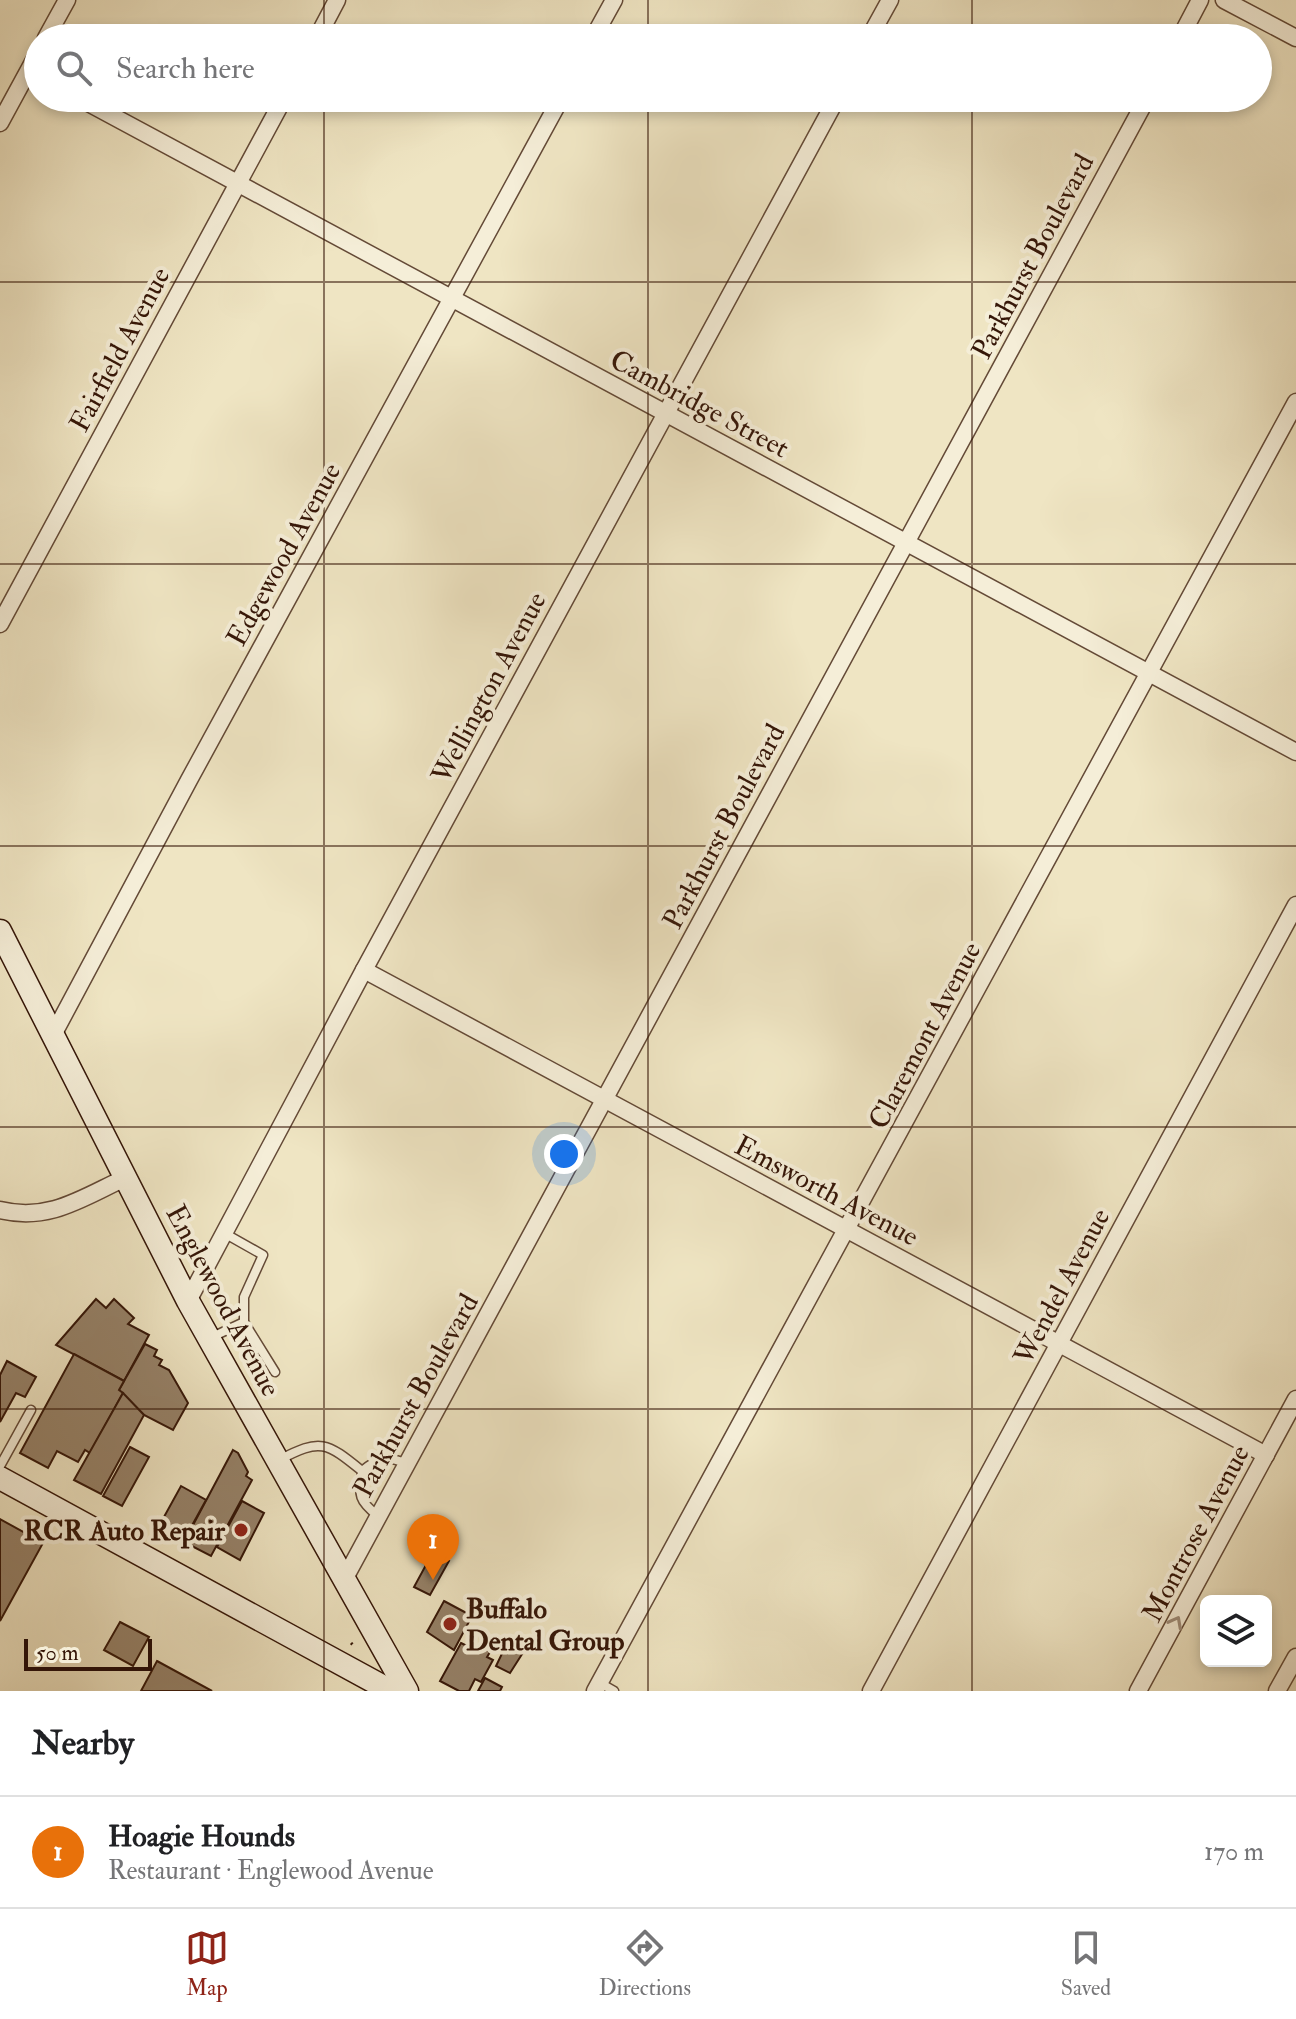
<!DOCTYPE html>
<meta charset="utf-8">
<style>
body{margin:0;font-family:"IM FELL Double Pica",serif;background:#f2f2f2;color:#202124}
.controls{position:absolute;right:24px;bottom:24px;display:grid;overflow:hidden;border-radius:12px;box-shadow:0 4px 12px #0003}
.controls button{width:72px;height:72px;display:grid;place-items:center;padding:0;border:0;border-bottom:2px solid #e0e0e0;background:#fff;color:#202124;font:40px sans-serif}
.scale{position:absolute;left:24px;bottom:20px;width:128px;box-sizing:border-box;padding-left:8px;border:4px solid #351608;border-top:0;font-size:22px;line-height:28px;white-space:nowrap;color:#351608;-webkit-text-stroke:6px #f5eed8;paint-order:stroke}
.you{position:absolute;left:564px;top:1154px;width:28px;height:28px;margin:-20px;border:6px solid #fff;border-radius:50%;background:#1a73e8;box-shadow:0 0 0 12px #1a73e833}
.badge{display:grid;place-items:center;width:52px;height:52px;border-radius:50%;background:#8f2418;color:#fff;font-size:26px;font-weight:700}
.pin{position:absolute;translate:-50% -66px;filter:drop-shadow(0 2px 4px #0008)}
.pin::after{content:'';position:absolute;top:42px;width:28px;height:24px;background:inherit;clip-path:polygon(0 0,100% 0,50% 100%)}
.list{margin:0;padding:0;list-style:none}
h2{display:flex;justify-content:space-between;align-items:center;height:104px;margin:0;padding:0 32px;font-size:34px}
h2 small{font-size:26px;font-weight:400;color:#757577}
.list li{display:grid;grid-template-columns:52px 1fr auto;gap:24px;align-items:center;box-sizing:border-box;height:112px;padding:0 32px;border-top:2px solid #e0e0e0}
.list b{display:block;font-size:30px;white-space:nowrap}
.list p{margin:0;font-size:26px;white-space:nowrap;color:#757577}
.list em{font-size:26px;font-style:normal;color:#757577}
.icon{flex:none;width:44px;height:44px;fill:none;stroke:currentColor;stroke-width:2;stroke-linecap:round;stroke-linejoin:round}
.map{position:relative;flex:none;width:1296px;height:1691px;overflow:hidden}
.search{position:absolute;background:#fff;box-shadow:0 4px 12px #0003;left:24px;right:24px;top:24px;height:88px;display:flex;align-items:center;gap:20px;box-sizing:border-box;padding:0 28px;border-radius:44px;color:#757577;font-size:30px}
.sheet{height:216px;background:#fff}
nav{display:flex;justify-content:space-around;align-items:center;box-sizing:border-box;height:112px;border-top:2px solid #e0e0e0;background:#fff;font-size:22px;color:#757577}
nav a{display:grid;justify-items:center;gap:4px}
nav .on{color:#8f2418}
.map>svg:first-child{display:block}
</style>
<div class="map">
<svg width="1296" height="1691" viewBox="0 0 1296 1691">
<rect width="100%" height="100%" fill="#efe5c3"/>
<filter id="stains"><feTurbulence type="fractalNoise" baseFrequency=".0025" numOctaves="4"/><feColorMatrix values="0 0 0 0 .2 0 0 0 0 .09 0 0 0 0 .02 0 0 0 .5 -.17"/></filter>
<radialGradient id="worn" r=".72"><stop offset=".6" stop-color="#630" stop-opacity="0"/><stop offset="1" stop-color="#630" stop-opacity=".3"/></radialGradient>
<!-- building -->
<g fill="#968269" stroke="#351608" stroke-width="2">
<path d="M96,1299l10,9 8,-9 20,19 -6,6 21,11 -25,46 -68,-36z"/>
<path d="M145,1344l12,6 -3,6 8,4 -3,5 10,5 19,33 -15,27 -29,-15 -25,-25z"/>
<path d="M74,1354l50,27 -5,9 4,3 -33,60 -5,-3 -7,12 -21,-11 -9,17 -28,-15z"/>
<path d="M7,1361l29,16 -11,20 -9,-4 -16,29v-47z"/>
<path d="M123,1393l21,22 -43,79 -27,-14z"/>
<path d="M130,1447l19,10 -27,49 -19,-10z"/>
<path d="M233,1450l5,3 10,19 -2,4 6,4 -41,76 -27,-14z"/>
<path d="M181,1486l25,14 -22,40 -25,-14z"/>
<path d="M242,1501l22,12 -24,47 -23,-13z"/>
<path d="M0,1519l43,24 -43,78z"/>
<path d="M433,1552l16,9 -19,34 -16,-8z"/>
<path d="M444,1601l28,15 -18,34 -27,-18z"/>
<path d="M120,1622l29,15 -16,29 -29,-16z"/>
<path d="M509,1639l17,9 -16,25 -14,-7z"/>
<path d="M461,1643l16,8 3,-5 10,6 -3,5 6,3 -12,22 -6,-3 -6,12h-10l-19,-10z"/>
<path d="M157,1661l55,30h-71z"/>
<path d="M485,1678l17,9 -2,4h-22z"/>
</g>
<g fill="none" stroke-linecap="round" stroke-linejoin="round">
<defs>
<g id="lane">
<path d="M224,1233l39,22 -19,42v25l31,50"/>
<path d="M210,1338l34,-16"/>
<path d="M279,1460c42,-22 47,-18 83,11 -3,25 -4,29 16,45"/>
<path d="M0,1466l31,-56"/>
<path d="M362,1471c17,-14 24,-16 45,-7"/>
<path d="M600,1683l14,8"/>
</g>
<g id="street">
<path d="M1224,0l72,38"/>
<path d="M46,38l21,-38"/>
<path d="M317,38l20,-38"/>
<path d="M593,38l21,-38"/>
<path d="M869,38l21,-38"/>
<path d="M1180,38l20,-38"/>
<path d="M79,98l1217,654"/>
<path d="M0,123l38,-70"/>
<path d="M0,624l284,-526"/>
<path d="M364,970l902,485"/>
<path d="M53,1035l136,-255 372,-682"/>
<path d="M0,1210c49,12 82,-12 125,-32"/>
<path d="M188,1301l176,-331 473,-872"/>
<path d="M345,1578l802,-1480"/>
<path d="M595,1691l701,-1289"/>
<path d="M871,1691l425,-786"/>
<path d="M1138,1691l158,-292"/>
<path d="M1277,1691l19,-34"/>
</g>
<g id="secondary">
<path d="M0,931l188,370 219,390"/>
<path d="M0,1478l391,213"/>
</g>
</defs>
<!-- lane casing -->
<use href="#lane" stroke="#644a37" stroke-width="11"/>
<!-- street casing -->
<use href="#street" stroke="#644a37" stroke-width="19"/>
<!-- secondary casing -->
<use href="#secondary" stroke="#351608" stroke-width="25"/>
<!-- path -->
<path stroke="#351608" stroke-width="3" stroke-dasharray="2 4" stroke-linecap="butt" d="M351,1643l3,3"/>
<!-- lane -->
<use href="#lane" stroke="#f5eed8" stroke-width="8"/>
<!-- street -->
<use href="#street" stroke="#f5eed8" stroke-width="16"/>
<!-- secondary -->
<use href="#secondary" stroke="#f5eed8" stroke-width="22"/>
</g>
<!-- one-way arrows -->
<defs><path id="oneway-chevron" d="M-2-3.5L2.5 0L-2 3.5" fill="none" stroke-width="1.6" stroke-linecap="round" stroke-linejoin="round" transform="scale(2)"/></defs>
<use stroke="#9f8d7a" href="#oneway-chevron" transform="translate(1176 1622) rotate(-62)"/>
<!-- grid -->
<path fill="none" stroke="#351608" stroke-width="2" stroke-opacity="0.55" d="M324,0v38M648,0v38M972,0v38M324,98v1593M648,98v1593M972,98v1593M0,282h1296M0,564h1296M0,846h1296M0,1127h1296M0,1409h1296"/>
<!-- markers -->
<g fill="#8f2418" stroke="#f5eed8" stroke-width="3">
<circle cx="241" cy="1530" r="8"/>
<circle cx="450" cy="1624" r="8"/>
</g>
<g text-anchor="middle" stroke-width="8" stroke-linejoin="round" paint-order="stroke">
<!-- street labels -->
<g font-size="28" fill="#351608" stroke="#f5eed8">
<text transform="translate(1032 256) rotate(-62)" y="10">Parkhurst Boulevard</text>
<text transform="translate(119 349) rotate(-62)" y="10">Fairfield Avenue</text>
<text transform="translate(700 403) rotate(28)" y="10">Cambridge Street</text>
<text transform="translate(283 554) rotate(-61)" y="10">Edgewood Avenue</text>
<text transform="translate(488 687) rotate(-62)" y="10">Wellington Avenue</text>
<text transform="translate(723 826) rotate(-62)" y="10">Parkhurst Boulevard</text>
<text transform="translate(924 1035) rotate(-62)" y="10">Claremont Avenue</text>
<text transform="translate(827 1190) rotate(28)" y="10">Emsworth Avenue</text>
<text transform="translate(1061 1286) rotate(-62)" y="10">Wendel Avenue</text>
<text transform="translate(224 1300) rotate(62)" y="10">Englewood Avenue</text>
<text transform="translate(415 1395) rotate(-61)" y="10">Parkhurst Boulevard</text>
<text transform="translate(1195 1533) rotate(-62)" y="10">Montrose Avenue</text>
</g>
<!-- poi labels -->
<g font-size="28" font-weight="bold" fill="#351608" stroke="#f5eed8" text-anchor="end">
<text x="225" y="1540">RCR Auto Repair</text>
<text x="466" y="1618" text-anchor="start">Buffalo<tspan x="466" dy="32">Dental Group</tspan></text>
</g>
</g>
<rect width="100%" height="100%" filter="url(#stains)"/>
<rect width="100%" height="100%" fill="url(#worn)"/>
</svg>
<div class="controls">
<button><svg class="icon" aria-label="layers" viewBox="0 0 24 24"><path d="M12 4l9 5-9 5-9-5zM3 14l9 5 9-5"/></svg></button>
</div>
<div class="scale">50 m</div>
<div class="you"></div>
<div class="pin badge" style="left:433px;top:1580px;background:#e8710a">1</div>
<div class="search"><svg class="icon" aria-label="search" viewBox="0 0 24 24"><circle cx="10" cy="10" r="6"/><path d="M15 15l6 6"/></svg>Search here</div>
</div>
<section class="sheet">
<h2>Nearby<small></small></h2>
<ul class="list">
<li><span class="badge" style="background:#e8710a">1</span><div><b>Hoagie Hounds</b><p>Restaurant · Englewood Avenue</p></div><em>170 m</em></li>
</ul>
</section>
<nav>
<a class="on"><svg class="icon" aria-label="map" viewBox="0 0 24 24"><path d="M3 6l6-2 6 2 6-2v14l-6 2-6-2-6 2zM9 4v14M15 6v14"/></svg>Map</a>
<a><svg class="icon" aria-label="directions" viewBox="0 0 24 24"><path d="M12 3l9 9-9 9-9-9zM9 14v-3h6M13 9l2 2-2 2"/></svg>Directions</a>
<a><svg class="icon" aria-label="saved" viewBox="0 0 24 24"><path d="M7 4h10v16l-5-4-5 4z"/></svg>Saved</a>
</nav>
